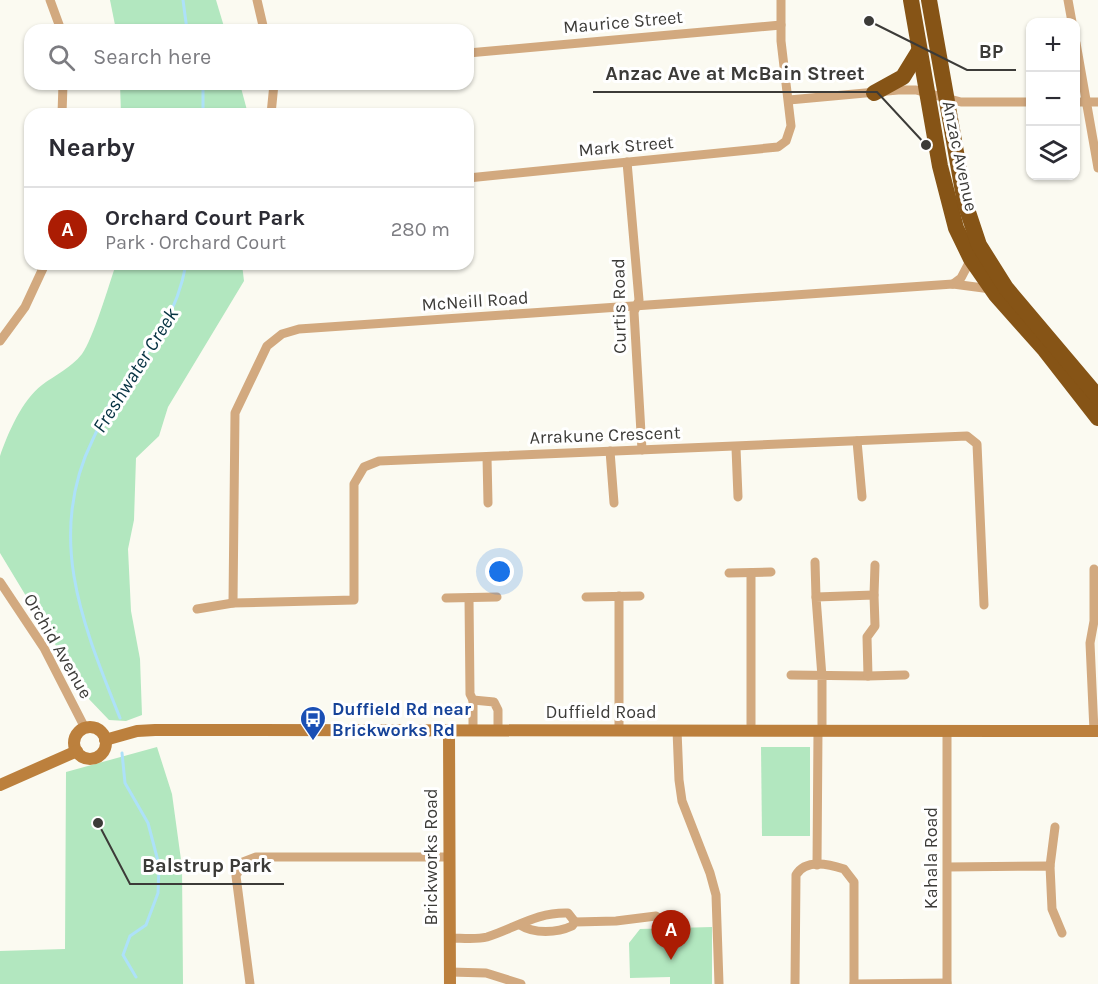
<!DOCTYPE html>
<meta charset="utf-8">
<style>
body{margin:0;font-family:Karla,sans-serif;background:#f2f2f3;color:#2b2b33}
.controls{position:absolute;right:18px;top:18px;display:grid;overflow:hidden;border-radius:12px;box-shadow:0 2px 4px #0004}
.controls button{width:54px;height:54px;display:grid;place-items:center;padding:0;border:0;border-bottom:2px solid #e1e1e2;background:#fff;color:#2b2b33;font:30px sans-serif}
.you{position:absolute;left:500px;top:572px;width:21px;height:21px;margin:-15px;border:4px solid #fff;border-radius:50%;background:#1a73e8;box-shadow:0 0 0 9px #1a73e833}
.badge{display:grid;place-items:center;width:39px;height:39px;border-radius:50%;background:#ab1c03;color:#fff;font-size:20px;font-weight:700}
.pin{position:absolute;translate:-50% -50px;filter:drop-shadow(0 2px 3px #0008)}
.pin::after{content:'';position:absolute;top:32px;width:21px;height:18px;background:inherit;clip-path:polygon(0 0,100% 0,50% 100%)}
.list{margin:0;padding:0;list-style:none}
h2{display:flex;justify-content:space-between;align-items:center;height:78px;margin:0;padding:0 24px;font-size:26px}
h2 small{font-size:20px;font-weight:400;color:#7c7c81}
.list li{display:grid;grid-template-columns:39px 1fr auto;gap:18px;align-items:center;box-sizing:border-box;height:84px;padding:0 24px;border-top:2px solid #e1e1e2}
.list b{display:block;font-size:22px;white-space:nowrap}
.list p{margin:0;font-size:20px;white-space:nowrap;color:#7c7c81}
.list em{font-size:20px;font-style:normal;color:#7c7c81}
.icon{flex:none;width:33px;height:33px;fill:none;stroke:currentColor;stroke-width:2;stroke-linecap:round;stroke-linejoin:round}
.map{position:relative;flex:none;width:1098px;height:984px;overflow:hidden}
.search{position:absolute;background:#fff;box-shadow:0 2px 4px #0004;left:24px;top:24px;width:450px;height:66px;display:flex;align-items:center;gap:15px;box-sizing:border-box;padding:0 21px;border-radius:18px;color:#7c7c81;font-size:22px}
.panel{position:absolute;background:#fff;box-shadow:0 2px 4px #0004;left:24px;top:108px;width:450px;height:162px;border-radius:18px}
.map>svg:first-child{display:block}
</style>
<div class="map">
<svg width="1098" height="984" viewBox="0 0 1098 984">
<rect width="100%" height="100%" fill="#fbfaf1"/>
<!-- green -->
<g fill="#b2e7bf">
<path d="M110,0h106l9,30h-109z"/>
<path d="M120,84h120l8,30h-127z"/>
<path d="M116,264h126l2,17 -76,126 -9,29 -23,22 -2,62 -6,29 3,62 9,48 2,56 -16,6 -17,-1 -22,-23 -87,-144v-97c8,-23 22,-56 42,-71 13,-10 29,-17 40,-31 11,-15 27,-69 34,-90z"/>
<path d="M157,747l15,47 10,73 1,117h-183v-33l65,-2 1,-177z"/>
<path d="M761,747h49v89h-48z"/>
<path d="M712,927v57h-42v-7l-40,1 -1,-35 11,-14z"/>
</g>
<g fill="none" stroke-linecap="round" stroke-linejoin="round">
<!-- stream -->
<g stroke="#ade1f9" stroke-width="3">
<path d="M183,0l4,30"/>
<path d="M203,114v-30"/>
<path d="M120,718c-37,-93 -75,-182 -27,-279 6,-12 11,-26 18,-37 33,-45 65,-81 75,-138"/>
<path d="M122,753l3,30 23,40 11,42 -1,28 -12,32 -16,11 -7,19 13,22"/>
</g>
<!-- street -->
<g stroke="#d2a97f" stroke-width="9">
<path d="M50,0l11,30"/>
<path d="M257,0l7,30"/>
<path d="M1068,0l4,22"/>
<path d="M1076,43l22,125"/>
<path d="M468,53l313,-28"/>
<path d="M789,100l109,-10h18l45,12h69"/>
<path d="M1076,102h22"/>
<path d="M62,114l1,-30"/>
<path d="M271,114l3,-30"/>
<path d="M627,162l12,138 -5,12 8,138"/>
<path d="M468,178l310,-31 8,-6 5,-15 -10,-85v-41"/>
<path d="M953,284l8,-6 10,-19"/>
<path d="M0,341l25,-34 20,-43"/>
<path d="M857,441l5,56"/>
<path d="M736,448l2,49"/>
<path d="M610,451l4,52"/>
<path d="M487,457l1,46"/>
<path d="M815,562l1,35"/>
<path d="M729,573l42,-1"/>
<path d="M751,573v158"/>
<path d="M0,582l44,66 41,80"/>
<path d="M874,595l1,-30"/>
<path d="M586,597l54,-1"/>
<path d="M446,598l51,-1"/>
<path d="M469,598l1,96 3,6 21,2 4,8v20"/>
<path d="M233,603l2,-190 32,-67 15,-12 17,-5 654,-45 38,5"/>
<path d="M197,609l36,-6 121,-3v-116l10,-17 15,-6 588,-25 10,8 7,161"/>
<path d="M791,675l77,1 -1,-39 8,-11 -1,-31 -58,2 6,80v54"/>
<path d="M868,676l37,-1"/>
<path d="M473,730v-30"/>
<path d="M619,730v-134"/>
<path d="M677,730l2,50 3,21 28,72 6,22 3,89"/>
<path d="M1094,731l-4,-88 4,-22v-52"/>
<path d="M817,865l1,-134"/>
<path d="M1050,866l5,-39"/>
<path d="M948,867l102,-1 2,43 10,24"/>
<path d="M520,925c14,9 37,8 52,1l3,-4 41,-1 40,-5"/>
<path d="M450,938c11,0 26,2 37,-1 29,-9 49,-25 81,-24l7,9"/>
<path d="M450,972l36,1 35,11"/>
<path d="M250,984l-14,-108 7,-14 13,-5h193"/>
<path d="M795,984l1,-109c9,-16 33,-11 48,-6l10,13v101"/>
<path d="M854,984l93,-1"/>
<path d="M947,984v-252"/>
</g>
<!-- secondary -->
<g stroke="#bc803d" stroke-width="12">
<circle cx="90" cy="743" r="16"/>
<path d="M449,730l1,254"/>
<path d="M105,740l32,-9 18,-1 943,1"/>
<path d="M0,785l77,-34"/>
</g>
<!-- highway -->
<g stroke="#865416" stroke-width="16">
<path d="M911,0l29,166 16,62 15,31 25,36 49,55 53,68"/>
<path d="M929,0l36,203 14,42 27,43 92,109"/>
<path d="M874,93l29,-16 16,-26"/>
</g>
</g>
<!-- icons -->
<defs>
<symbol id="bus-pin" viewBox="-11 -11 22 30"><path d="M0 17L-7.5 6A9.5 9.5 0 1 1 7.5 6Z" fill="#1a4fb4" stroke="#fff"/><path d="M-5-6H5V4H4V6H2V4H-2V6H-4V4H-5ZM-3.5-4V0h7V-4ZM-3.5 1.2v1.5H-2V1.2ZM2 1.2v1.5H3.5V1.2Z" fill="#fff"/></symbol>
</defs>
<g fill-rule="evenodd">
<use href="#bus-pin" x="298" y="704" width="30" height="40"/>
</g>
<g text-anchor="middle" stroke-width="6" stroke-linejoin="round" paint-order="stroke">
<!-- street labels -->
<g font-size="18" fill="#3c3b38" stroke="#fff">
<text transform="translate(623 22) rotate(-5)" y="6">Maurice Street</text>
<text transform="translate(626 146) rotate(-5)" y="6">Mark Street</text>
<text transform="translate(960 156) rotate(78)" y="6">Anzac Avenue</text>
<text transform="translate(475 301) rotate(-4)" y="6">McNeill Road</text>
<text transform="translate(619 306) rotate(-91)" y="6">Curtis Road</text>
<text transform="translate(605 435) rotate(-2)" y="6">Arrakune Crescent</text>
<text transform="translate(58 646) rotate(60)" y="6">Orchid Avenue</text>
<text x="601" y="718">Duffield Road</text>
<text transform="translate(431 857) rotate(-90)" y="6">Brickworks Road</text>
<text transform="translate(931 858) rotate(-90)" y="6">Kahala Road</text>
</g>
<!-- transit labels -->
<g font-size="18" font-weight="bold" fill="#164399" stroke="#fff" text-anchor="start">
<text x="332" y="715">Duffield Rd near<tspan x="332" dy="21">Brickworks Rd</tspan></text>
</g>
<!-- water labels -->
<g font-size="20" font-style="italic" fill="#063242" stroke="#fff">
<text transform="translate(135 370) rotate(-58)" y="7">Freshwater Creek</text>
</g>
</g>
<!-- callouts -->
<path fill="none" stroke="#3c3b38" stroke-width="2" d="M869 21L967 70H1016M926 145L877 92H593M98 823L130 884H284"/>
<g fill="#3c3b38" stroke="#fff" stroke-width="2">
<circle cx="869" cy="21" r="6"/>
<circle cx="926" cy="145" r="6"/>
<circle cx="98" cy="823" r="6"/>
</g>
<g font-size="20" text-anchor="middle" font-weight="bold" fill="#3c3b38" stroke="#fff" stroke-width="6" stroke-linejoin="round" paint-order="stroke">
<text x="991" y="58">BP</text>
<text x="735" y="80">Anzac Ave at McBain Street</text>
<text x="207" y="872">Balstrup Park</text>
</g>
</svg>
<div class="controls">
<button>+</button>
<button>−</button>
<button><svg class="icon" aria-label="layers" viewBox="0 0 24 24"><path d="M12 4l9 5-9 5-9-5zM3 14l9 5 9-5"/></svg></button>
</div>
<div class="you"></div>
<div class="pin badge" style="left:671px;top:960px">A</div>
<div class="search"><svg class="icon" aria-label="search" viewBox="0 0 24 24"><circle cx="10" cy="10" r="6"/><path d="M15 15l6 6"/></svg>Search here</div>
<section class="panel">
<h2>Nearby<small></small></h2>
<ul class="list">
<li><span class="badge">A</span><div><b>Orchard Court Park</b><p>Park · Orchard Court</p></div><em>280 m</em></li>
</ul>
</section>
</div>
